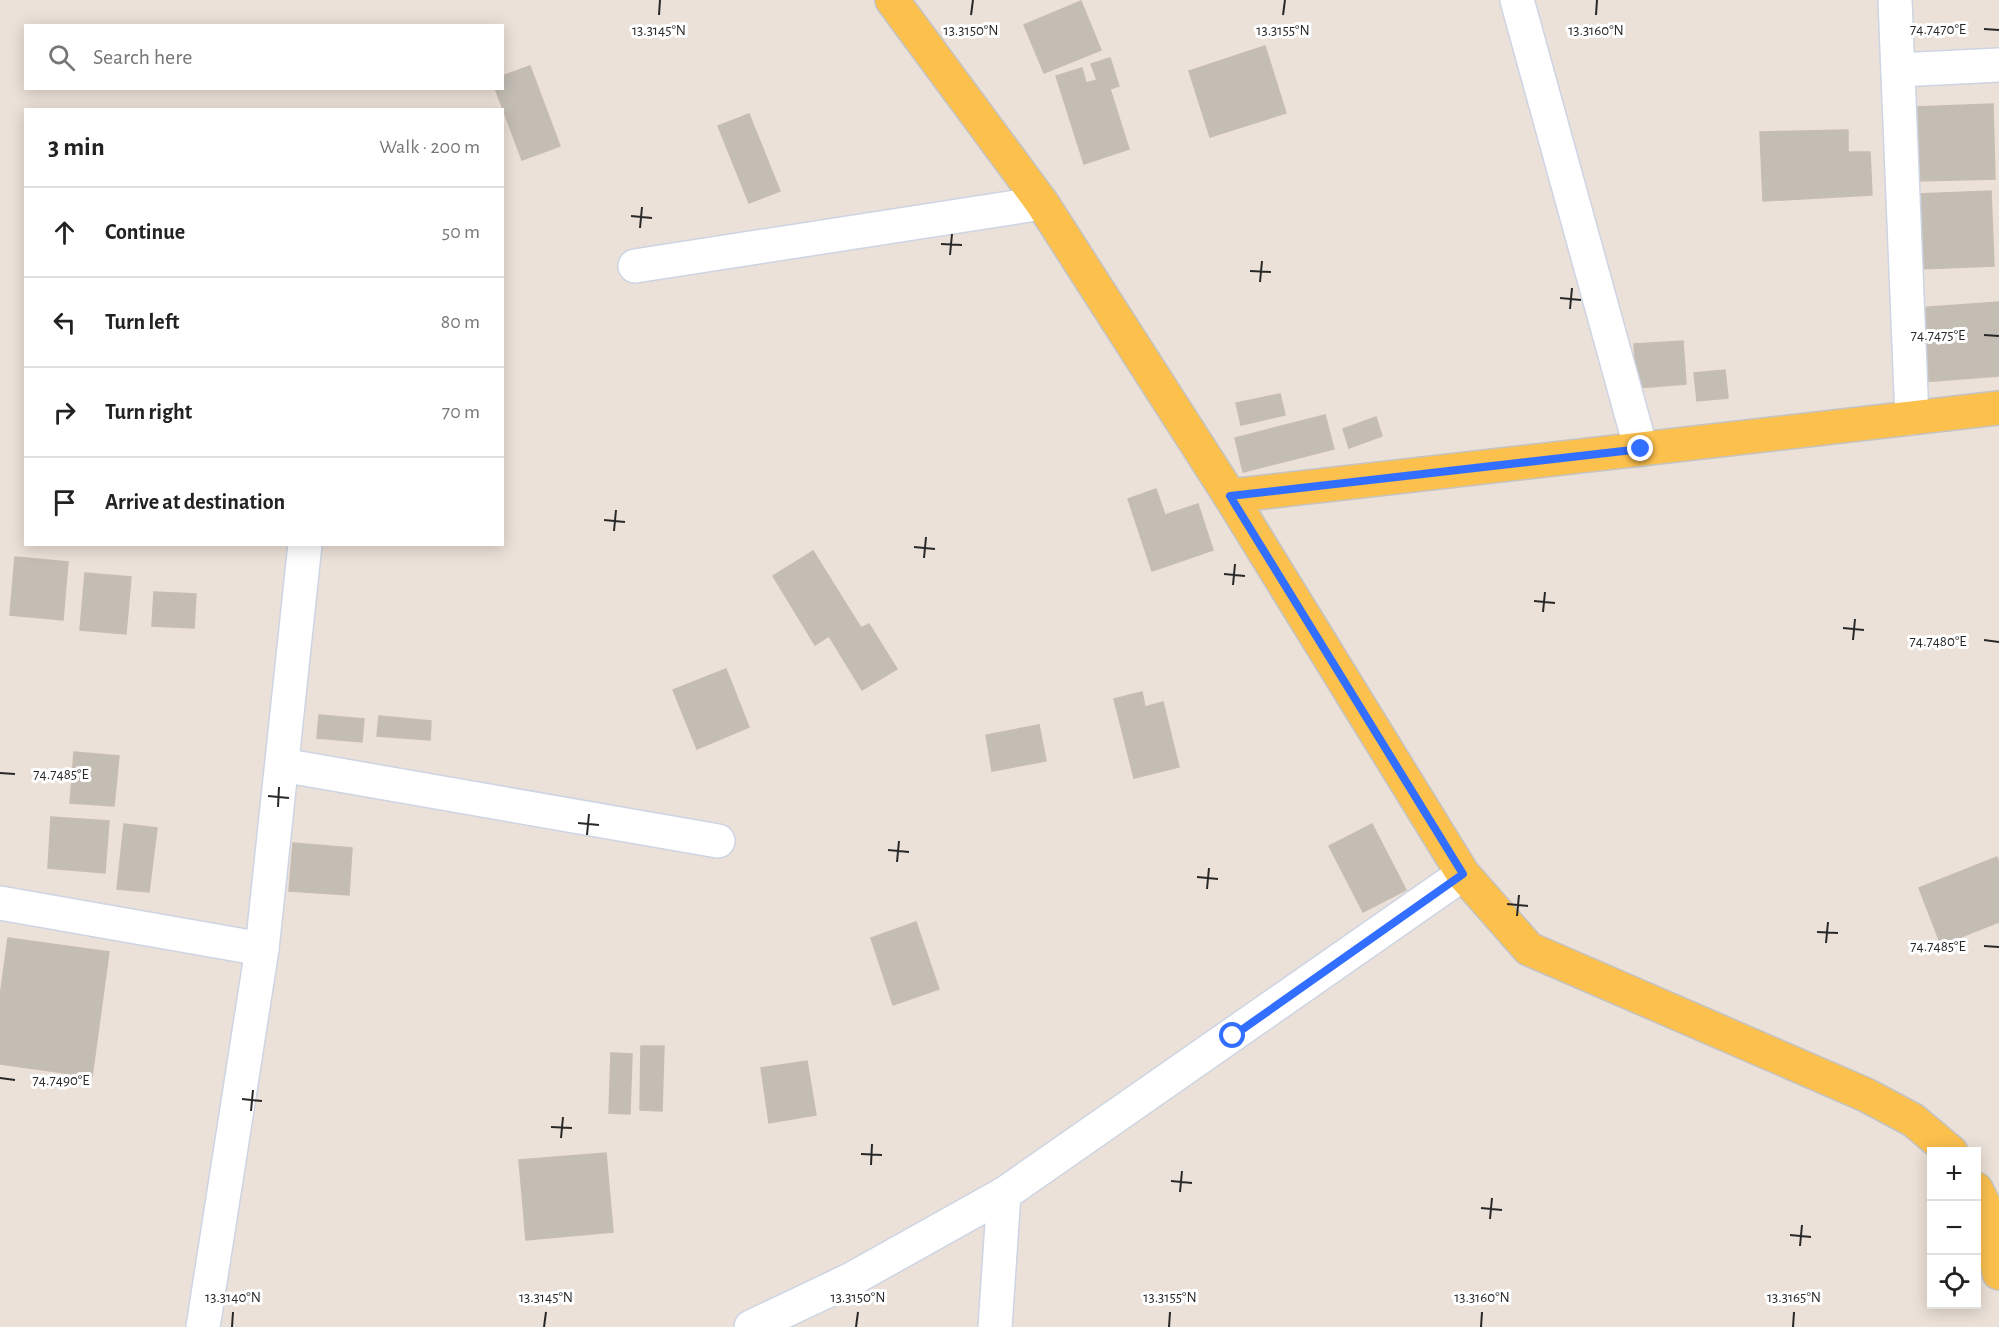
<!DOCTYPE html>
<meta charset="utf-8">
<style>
body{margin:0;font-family:"Alegreya Sans",sans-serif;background:#f2f2f2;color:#222}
.controls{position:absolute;right:18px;bottom:18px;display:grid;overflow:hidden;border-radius:0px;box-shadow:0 3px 15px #0003}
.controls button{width:54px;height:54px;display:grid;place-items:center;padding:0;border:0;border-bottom:2px solid #e0e0e0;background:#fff;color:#222;font:30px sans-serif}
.stop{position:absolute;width:18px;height:18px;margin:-14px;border:4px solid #326eff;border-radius:50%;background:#fff}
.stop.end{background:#326eff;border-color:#fff;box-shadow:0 2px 6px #0008}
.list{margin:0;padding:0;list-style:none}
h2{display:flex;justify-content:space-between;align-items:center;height:78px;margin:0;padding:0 24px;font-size:26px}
h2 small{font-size:20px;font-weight:400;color:#767676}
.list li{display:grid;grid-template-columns:39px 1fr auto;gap:18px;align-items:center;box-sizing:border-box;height:90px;padding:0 24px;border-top:2px solid #e0e0e0}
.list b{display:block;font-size:22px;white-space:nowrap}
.list em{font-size:20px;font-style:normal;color:#767676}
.icon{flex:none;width:33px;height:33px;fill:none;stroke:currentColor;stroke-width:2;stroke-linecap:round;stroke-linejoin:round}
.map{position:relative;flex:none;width:1999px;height:1327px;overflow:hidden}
.search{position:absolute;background:#fff;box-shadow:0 3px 15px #0003;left:24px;top:24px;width:480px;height:66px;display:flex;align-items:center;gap:15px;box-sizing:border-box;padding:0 21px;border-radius:0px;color:#767676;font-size:22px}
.panel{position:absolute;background:#fff;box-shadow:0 3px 15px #0003;left:24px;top:108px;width:480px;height:438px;border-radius:0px}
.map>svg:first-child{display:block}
</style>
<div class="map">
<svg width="1999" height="1327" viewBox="0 0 1999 1327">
<rect width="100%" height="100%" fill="#ece1d8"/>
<!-- building -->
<g fill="#c3bdb4" stroke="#c7bdb2" stroke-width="1.5">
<path d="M1081,1l20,49 -57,23 -20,-48z"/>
<path d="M1265,46l21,67 -76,24 -21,-66z"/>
<path d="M1110,58l9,28 -9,3 19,60 -45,15 -28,-88 26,-8 4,15 11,-3 -6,-16z"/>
<path d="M530,66l30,80 -38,14 -27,-72h7v-12z"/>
<path d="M1993,104l2,75 -78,2 -2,-74z"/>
<path d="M749,114l31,77 -31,12 -31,-77z"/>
<path d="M1848,130v22h22l2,43 -109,6 -3,-69z"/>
<path d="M1991,191l3,75 -74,3 -2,-75z"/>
<path d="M1999,302v74l-77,6 -5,-74z"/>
<path d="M1683,341l3,43 -49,4 -3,-44z"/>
<path d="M1725,370l3,28 -31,3 -3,-28z"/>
<path d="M1280,394l5,21 -44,10 -5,-22z"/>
<path d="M1325,415l9,34 -91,23 -8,-34z"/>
<path d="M1376,417l6,19 -33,12 -6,-19z"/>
<path d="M1156,489l9,26 33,-11 15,46 -61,21 -24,-72z"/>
<path d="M813,551l48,77 8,-4 28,45 -35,21 -33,-54 -14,9 -42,-69z"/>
<path d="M15,557l53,5 -5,58 -53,-5z"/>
<path d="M85,573l46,4 -5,57 -46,-4z"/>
<path d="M154,592l42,2 -2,34 -42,-2z"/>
<path d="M726,669l23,58 -52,22 -24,-59z"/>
<path d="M1142,692l3,15 18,-5 16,65 -45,11 -20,-79z"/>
<path d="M319,715l45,4 -2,23 -45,-4z"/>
<path d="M379,716l52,5 -1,19 -53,-4z"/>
<path d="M1039,725l7,36 -54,10 -6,-36z"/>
<path d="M74,752l45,4 -5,50 -44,-3z"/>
<path d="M51,817l58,4 -4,52 -57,-5z"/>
<path d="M124,824l33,4 -8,64 -32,-3z"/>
<path d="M1372,824l34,66 -43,22 -34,-66z"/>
<path d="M293,843l59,5 -3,47 -60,-4z"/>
<path d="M1997,857l2,5v60l-58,23 -22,-57z"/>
<path d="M916,922l23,67 -46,16 -22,-67z"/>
<path d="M8,938l101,14 -17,125 -92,-13v-67z"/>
<path d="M20,964l44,4 -8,93 -16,-2 4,-45 -28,-3z"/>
<path d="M641,1046h23l-2,65 -22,-1z"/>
<path d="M611,1053l21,1 -2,60 -21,-1z"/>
<path d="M807,1061l9,54 -47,8 -8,-55z"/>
<path d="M606,1153l7,79 -87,8 -7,-80z"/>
</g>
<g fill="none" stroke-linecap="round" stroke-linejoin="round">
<defs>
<g id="minor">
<path d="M1517,0l124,449"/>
<path d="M1895,0l17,418"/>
<path d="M1898,70l101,-5"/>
<path d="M635,266l407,-63"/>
<path d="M282,765l436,76"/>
<path d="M0,903l262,46"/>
<path d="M203,1327l59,-378 43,-405"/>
<path d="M751,1327l101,-48 152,-85 459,-320"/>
<path d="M995,1327l9,-133"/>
</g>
<g id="major">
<path d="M892,0l150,203 188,293 769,-88"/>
<path d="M1230,496l233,378 66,75 337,146 47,25 38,32"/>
<path d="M1976,1189l12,24 11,60"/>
</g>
</defs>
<!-- minor casing -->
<use href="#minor" stroke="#cdd4e3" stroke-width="36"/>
<!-- major casing -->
<use href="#major" stroke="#c3c3c3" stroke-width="36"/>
<!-- minor -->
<use href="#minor" stroke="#fff" stroke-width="33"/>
<!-- major -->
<use href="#major" stroke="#fcc04d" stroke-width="33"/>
</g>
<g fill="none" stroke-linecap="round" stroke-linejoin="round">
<!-- route -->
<path stroke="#326eff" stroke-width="8" d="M1233,1036l230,-162 -233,-378 411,-47"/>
</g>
<!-- ticks -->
<path fill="none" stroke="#282828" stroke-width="2" d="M659,15l1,-15M971,15l2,-15M1283,15l2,-15M1596,15l1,-15M1984,29l15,1M631,216l21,2M640,228l2,-21M941,244l21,1M950,255l2,-21M1250,271l21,1M1260,282l2,-21M1560,298l21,2M1570,309l2,-21M1984,335l15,1M604,520l21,2M614,531l2,-21M914,547l21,2M924,558l2,-21M1224,574l21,2M1233,585l2,-21M1534,601l21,2M1543,612l2,-20M1843,628l21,2M1853,640l2,-21M1984,640l15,2M0,773l15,1M268,796l21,2M278,807l1,-20M578,823l21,2M587,835l2,-21M888,850l21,2M897,862l2,-21M1197,877l21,2M1207,889l2,-21M1507,904l21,2M1517,916l2,-21M1817,932l21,1M1826,943l2,-21M1984,946l15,1M0,1078l15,2M242,1099l20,2M251,1111l2,-21M551,1127l21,1M561,1138l2,-21M861,1154l21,1M871,1165l1,-21M1171,1181l21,2M1180,1192l2,-21M1481,1208l21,2M1490,1219l2,-21M1790,1235l21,2M1800,1246l2,-21M232,1327l1,-15M544,1327l2,-15M856,1327l2,-15M1169,1327l1,-15M1481,1327l1,-15M1793,1327l1,-15"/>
<g font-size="15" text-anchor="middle" fill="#282828" stroke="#fff" stroke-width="6" stroke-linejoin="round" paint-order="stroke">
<text x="1938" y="34">74.7470°E</text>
<text x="659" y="35">13.3145°N</text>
<text x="971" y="35">13.3150°N</text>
<text x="1283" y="35">13.3155°N</text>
<text x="1596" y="35">13.3160°N</text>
<text x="1938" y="340">74.7475°E</text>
<text x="1938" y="646">74.7480°E</text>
<text x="61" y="779">74.7485°E</text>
<text x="1938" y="951">74.7485°E</text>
<text x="61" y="1085">74.7490°E</text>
<text x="233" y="1302">13.3140°N</text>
<text x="546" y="1302">13.3145°N</text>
<text x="858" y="1302">13.3150°N</text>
<text x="1170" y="1302">13.3155°N</text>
<text x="1482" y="1302">13.3160°N</text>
<text x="1794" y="1302">13.3165°N</text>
</g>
</svg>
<div class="controls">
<button>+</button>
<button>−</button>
<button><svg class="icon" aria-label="locate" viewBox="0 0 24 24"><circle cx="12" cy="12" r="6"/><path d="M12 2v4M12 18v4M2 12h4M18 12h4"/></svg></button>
</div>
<div class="stop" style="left:1233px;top:1036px"></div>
<div class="stop end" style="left:1641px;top:449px"></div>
<div class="search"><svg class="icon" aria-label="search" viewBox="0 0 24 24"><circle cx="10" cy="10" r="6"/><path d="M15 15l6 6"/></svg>Search here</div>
<section class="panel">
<h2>3 min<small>Walk · 200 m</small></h2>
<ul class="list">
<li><svg class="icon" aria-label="ahead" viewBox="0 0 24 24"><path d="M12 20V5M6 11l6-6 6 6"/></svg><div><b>Continue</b></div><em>50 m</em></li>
<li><svg class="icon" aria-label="left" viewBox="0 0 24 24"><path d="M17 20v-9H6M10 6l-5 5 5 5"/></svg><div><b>Turn left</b></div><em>80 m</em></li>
<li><svg class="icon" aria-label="right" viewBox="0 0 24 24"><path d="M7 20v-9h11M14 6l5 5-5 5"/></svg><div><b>Turn right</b></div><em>70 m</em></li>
<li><svg class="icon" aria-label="arrive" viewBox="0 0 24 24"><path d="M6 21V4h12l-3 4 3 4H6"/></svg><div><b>Arrive at destination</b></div></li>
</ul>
</section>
</div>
